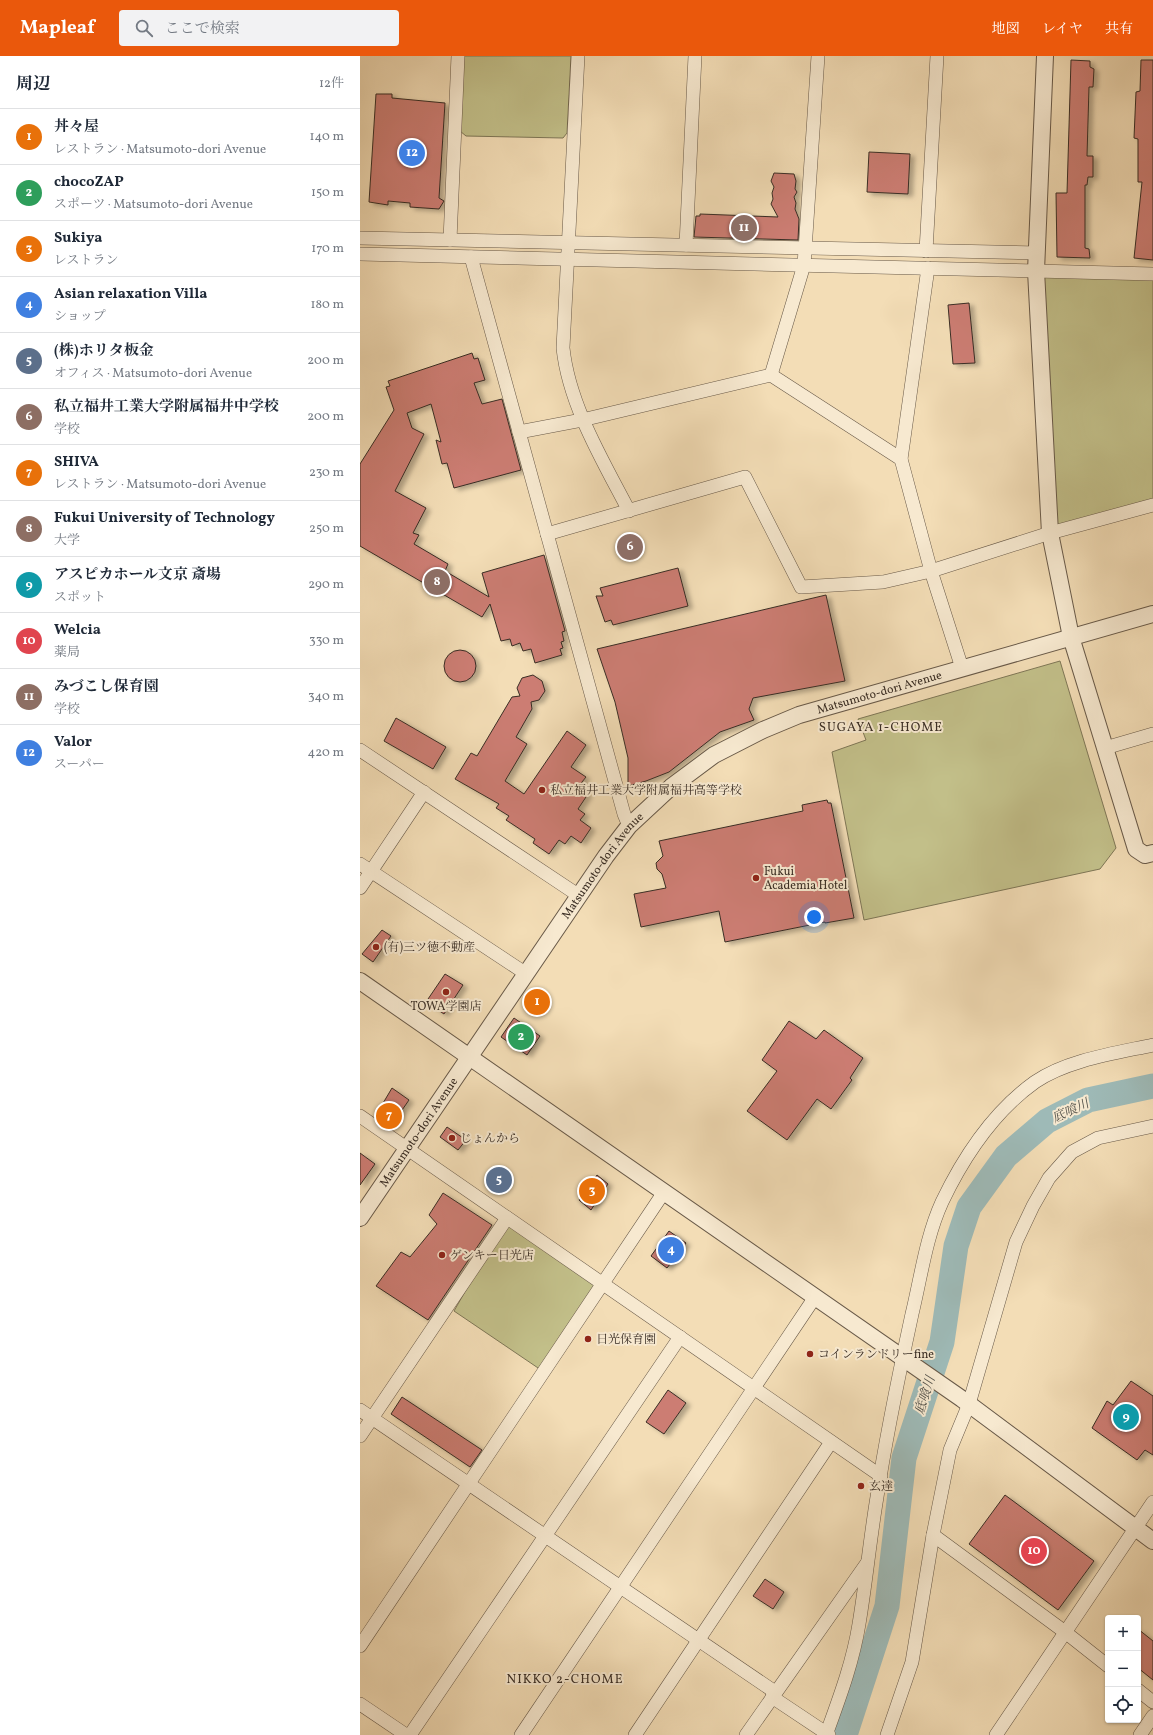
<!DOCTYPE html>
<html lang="ja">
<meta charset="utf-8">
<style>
body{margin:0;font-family:Vollkorn,"Noto Serif JP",serif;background:#f2f2f3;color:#1f2937}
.controls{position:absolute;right:12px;bottom:12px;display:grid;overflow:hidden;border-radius:4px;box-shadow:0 1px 3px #0004}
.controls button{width:36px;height:36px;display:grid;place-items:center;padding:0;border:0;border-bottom:1px solid #e0e1e3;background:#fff;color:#1f2937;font:20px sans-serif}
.you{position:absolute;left:454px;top:861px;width:14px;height:14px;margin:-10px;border:3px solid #fff;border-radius:50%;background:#1a73e8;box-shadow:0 0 0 6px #1a73e833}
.badge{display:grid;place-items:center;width:26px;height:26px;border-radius:50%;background:#ea580c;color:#fff;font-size:13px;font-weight:700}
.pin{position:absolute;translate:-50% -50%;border:2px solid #fff;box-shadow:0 1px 4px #0006}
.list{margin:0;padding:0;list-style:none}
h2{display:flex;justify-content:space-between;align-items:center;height:52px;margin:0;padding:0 16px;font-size:17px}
h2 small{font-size:13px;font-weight:400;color:#747a83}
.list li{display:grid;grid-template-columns:26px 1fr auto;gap:12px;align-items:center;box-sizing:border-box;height:56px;padding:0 16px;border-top:1px solid #e0e1e3}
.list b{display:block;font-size:15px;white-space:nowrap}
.list p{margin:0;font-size:13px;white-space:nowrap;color:#747a83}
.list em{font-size:13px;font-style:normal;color:#747a83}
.icon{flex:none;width:22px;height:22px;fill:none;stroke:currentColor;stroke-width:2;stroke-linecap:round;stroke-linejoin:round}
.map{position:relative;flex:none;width:793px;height:1679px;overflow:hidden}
header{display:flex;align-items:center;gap:24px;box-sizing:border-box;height:56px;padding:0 20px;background:#ea580c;color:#fff}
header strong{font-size:19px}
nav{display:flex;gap:22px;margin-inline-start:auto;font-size:14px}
.search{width:280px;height:36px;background:#f2f2f3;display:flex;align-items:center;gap:10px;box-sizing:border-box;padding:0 14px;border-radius:4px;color:#747a83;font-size:15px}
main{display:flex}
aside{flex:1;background:#fff}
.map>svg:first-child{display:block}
</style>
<header>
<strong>Mapleaf</strong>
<div class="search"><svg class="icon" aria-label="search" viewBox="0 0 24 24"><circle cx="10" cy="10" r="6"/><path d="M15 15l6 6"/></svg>ここで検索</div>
<nav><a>地図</a><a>レイヤ</a><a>共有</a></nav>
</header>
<main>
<aside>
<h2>周辺<small>12件</small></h2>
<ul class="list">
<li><span class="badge" style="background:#e8710a">1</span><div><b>丼々屋</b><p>レストラン · Matsumoto-dori Avenue</p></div><em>140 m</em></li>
<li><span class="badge" style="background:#2e9e5b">2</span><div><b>chocoZAP</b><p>スポーツ · Matsumoto-dori Avenue</p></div><em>150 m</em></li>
<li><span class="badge" style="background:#e8710a">3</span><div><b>Sukiya</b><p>レストラン</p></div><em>170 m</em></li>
<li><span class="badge" style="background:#3f7fe0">4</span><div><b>Asian relaxation Villa</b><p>ショップ</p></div><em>180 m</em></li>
<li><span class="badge" style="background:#5c6f8a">5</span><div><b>(株)ホリタ板金</b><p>オフィス · Matsumoto-dori Avenue</p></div><em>200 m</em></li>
<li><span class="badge" style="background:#8d6e63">6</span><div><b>私立福井工業大学附属福井中学校</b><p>学校</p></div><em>200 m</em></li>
<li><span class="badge" style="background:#e8710a">7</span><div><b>SHIVA</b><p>レストラン · Matsumoto-dori Avenue</p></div><em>230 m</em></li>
<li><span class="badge" style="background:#8d6e63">8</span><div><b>Fukui University of Technology</b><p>大学</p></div><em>250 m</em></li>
<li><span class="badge" style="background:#0f9aa8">9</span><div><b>アスピカホール文京 斎場</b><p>スポット</p></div><em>290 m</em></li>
<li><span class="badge" style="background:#e0444e">10</span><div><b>Welcia</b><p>薬局</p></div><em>330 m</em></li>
<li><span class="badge" style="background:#8d6e63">11</span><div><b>みづこし保育園</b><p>学校</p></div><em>340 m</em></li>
<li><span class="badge" style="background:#3f7fe0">12</span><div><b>Valor</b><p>スーパー</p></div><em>420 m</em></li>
</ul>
</aside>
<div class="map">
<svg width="793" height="1679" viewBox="0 0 793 1679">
<defs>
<filter id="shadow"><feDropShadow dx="4.5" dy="2.5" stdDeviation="2" flood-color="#0004"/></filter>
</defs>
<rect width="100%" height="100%" fill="#f3ddb6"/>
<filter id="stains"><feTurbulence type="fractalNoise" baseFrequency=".005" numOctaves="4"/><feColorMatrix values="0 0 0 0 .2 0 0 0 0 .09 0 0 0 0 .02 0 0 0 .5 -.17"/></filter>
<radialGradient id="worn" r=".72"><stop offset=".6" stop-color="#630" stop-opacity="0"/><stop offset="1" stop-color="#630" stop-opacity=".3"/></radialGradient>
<!-- green -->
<g fill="#c2bf89" stroke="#7e7656">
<path d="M104,0h107l-4,77 -4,5 -97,-2 -6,-5z"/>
<path d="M683,215l110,3v231l-103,28z"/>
<path d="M700,605l56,187 -16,21 -236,51 -32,-168 34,-12 -8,-21z"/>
<path d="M147,1162l96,66 -59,88 -90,-61z"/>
</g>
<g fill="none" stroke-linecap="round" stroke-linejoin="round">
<!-- river -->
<path stroke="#9ebab7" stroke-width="25" d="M485,1679l42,-129 17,-148 38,-116 14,-96 13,-39 37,-51 41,-35 41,-21 65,-14"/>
</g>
<!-- building -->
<g fill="#cc7d73" stroke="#392d24" filter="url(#shadow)">
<path d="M711,4l19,1v6l4,2 -1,18h-4l-2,69h6v21h-5l-1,8h-2v63l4,1 1,9 -33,-1 -1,-64h11z"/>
<path d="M781,4h12v200l-19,-2 8,-76h-4v-43l-4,-1 2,-46 4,-1z"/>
<path d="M16,38h16v4l53,5 -6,95 5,3 -5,8 -29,-2v-4l-22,-2v4l-19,-3z"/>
<path d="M509,96l41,2 -2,40 -41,-2z"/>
<path d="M414,117l20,1 2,7 -1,8 2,3 -3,5 2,6 -1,6 4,10 -1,21 -104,-3 2,-21h4v-2l78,3 -7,-13 2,-5 -1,-6 2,-6 -3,-6z"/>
<path d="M609,247l6,60 -22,1 -5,-59z"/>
<path d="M112,297l2,6 4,-1 7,22 -11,3 8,21 20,-5 19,71 -67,18 -7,-25 -5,1 -6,-24 5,2 -10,-38 -24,9 5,15 12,6 -29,57 31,17 -13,25 6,2 -5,9 34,20 -3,7 44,26 -7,-24 62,-18 21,76 -3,1 2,9 -3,1 2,6 -3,1 2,6 -27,8 -4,-14 -8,2 -3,-8 -8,3 -2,-7 -9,2 -11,-37 -8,13 -122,-71v-82l34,-54 -8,-23 4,-1 -2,-5z"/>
<path d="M318,512l10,38 -75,19 -2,-5 -6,2 -9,-26h7l-3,-8z"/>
<path d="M466,539l19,86 -92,17 -4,11 5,11 -34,12 -51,40 -23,9 -18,5v-28l-13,-56 -18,-53z"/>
<circle cx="100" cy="610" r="16"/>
<path d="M173,619l9,6 3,10 -6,9 -8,2 1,7 -16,28 11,7 -22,37 19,13 43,-63 19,14 -15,22 15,10 -8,10 10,7 -10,15 7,5 -5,6 11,8 -10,15 -10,-7 -6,8 -6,-4 -10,14 -16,-11 2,-4 -29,-19 3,-4 -13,-8 3,-4 -44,-25 16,-26 6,3 35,-59 8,-1 -3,-8 5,-10z"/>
<path d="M36,662l50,29 -13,22 -49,-28z"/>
<path d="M467,744l1,3h3l23,115 -29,5v-1l-100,20 -6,-31 -78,16 -7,-33 32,-6 -4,-14 -5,-5 -1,-6 7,-7 -4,-15 144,-30 -1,-6z"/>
<path d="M22,874l9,6 -18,26 -11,-8z"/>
<path d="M85,918l18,11 -19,29 -18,-12z"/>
<path d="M154,962l26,18 -13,19 -26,-18z"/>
<path d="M429,965l27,18 8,-9 39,28 -13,20 2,2 -21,29 -14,-10 -30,41 -40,-29 30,-40 -15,-11z"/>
<path d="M32,1032l17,12 -18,26 -15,-11z"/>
<path d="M87,1071l19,13 -8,10 -18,-13z"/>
<path d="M0,1097l15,11 -15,21z"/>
<path d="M237,1119l11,9 -17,26 -12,-10z"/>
<path d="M83,1137l49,32 -64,95 -52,-34 25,-34 9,5 27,-33 -8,-9z"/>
<path d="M309,1175l17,12 -19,25 -16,-12z"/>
<path d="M771,1325l22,15v59l-8,-5 -8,10 -45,-32 15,-27 6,4z"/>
<path d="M308,1334l18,13 -22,31 -18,-12z"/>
<path d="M42,1341l80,53 -12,17 -79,-53z"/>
<path d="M645,1439l89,66 -36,49 -89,-66z"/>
<path d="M405,1523l19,13 -11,17 -20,-13z"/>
<path d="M778,1573l15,12v39l-15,-12z"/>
</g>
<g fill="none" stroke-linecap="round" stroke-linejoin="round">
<defs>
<g id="minor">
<path d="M218,0l-15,292c6,57 40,113 66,163"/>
<path d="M0,182l677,15"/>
<path d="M90,184l8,-184"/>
<path d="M326,189l9,-189"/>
<path d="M566,195l11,-195"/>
<path d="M0,198l793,20"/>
<path d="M111,201l153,557 5,12"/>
<path d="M568,212l-27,191 30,112 31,97"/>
<path d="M411,319l33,-110 14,-209"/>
<path d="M159,376l63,-12 189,-45 130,84"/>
<path d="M187,478l198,-57 56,110 82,-5 48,-11 119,-38 103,-28"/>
<path d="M745,692l48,-14"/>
<path d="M0,694l218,145"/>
<path d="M0,808l165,109"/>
<path d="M0,832l64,-96"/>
<path d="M0,1060l521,360"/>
<path d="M0,1354l415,282"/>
<path d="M0,1380l147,-218"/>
<path d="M573,1479l132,97 43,34"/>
<path d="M0,1590l304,-454"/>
<path d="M778,1634l15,12"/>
<path d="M412,1641l57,38"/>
<path d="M0,1648l46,31"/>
<path d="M50,1679l270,-398"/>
<path d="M161,1679l294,-438"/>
<path d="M275,1679l196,-293"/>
<path d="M386,1679l121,-172"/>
<path d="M466,1679c13,-36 27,-73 33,-111 7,-42 11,-85 18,-127 9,-62 22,-123 35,-183 9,-37 14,-77 30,-112 22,-46 51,-90 93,-120 32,-22 81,-29 118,-37"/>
<path d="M527,1679l25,-73 21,-127 17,-85 19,-46 47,-162 17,-36 16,-28 23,-26 26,-14 55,-12"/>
<path d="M636,1679l157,-233"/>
<path d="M780,1679l13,-19"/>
</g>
<g id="tertiary">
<path d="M685,0l-9,215 14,262 21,104 65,212 9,6 8,-2"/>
<path d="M0,925l602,418 191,142"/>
<path id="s1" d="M0,1162l246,-362 23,-30 42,-39 43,-32 49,-25 36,-15 354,-101"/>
</g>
</defs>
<!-- minor casing -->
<use href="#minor" stroke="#685948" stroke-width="14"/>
<!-- tertiary casing -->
<use href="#tertiary" stroke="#685948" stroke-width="18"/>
<!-- minor -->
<use href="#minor" stroke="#f7e9d0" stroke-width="13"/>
<!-- tertiary -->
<use href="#tertiary" stroke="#f7e9d0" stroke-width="16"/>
</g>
<!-- markers -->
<g fill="#8f2418" stroke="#f7e9d0" stroke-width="1.5">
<circle cx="182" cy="734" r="4"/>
<circle cx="396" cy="822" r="4"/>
<circle cx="16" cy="891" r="4"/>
<circle cx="86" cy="936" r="4"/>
<circle cx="92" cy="1082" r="4"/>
<circle cx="82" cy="1199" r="4"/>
<circle cx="228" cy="1283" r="4"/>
<circle cx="450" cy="1298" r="4"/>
<circle cx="501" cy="1430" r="4"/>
</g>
<g text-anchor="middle" stroke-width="4" stroke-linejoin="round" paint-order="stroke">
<!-- street labels -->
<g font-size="12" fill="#392d24" stroke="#f7e9d0">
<text dy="4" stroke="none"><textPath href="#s1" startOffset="764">Matsumoto-dori Avenue</textPath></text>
<text dy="4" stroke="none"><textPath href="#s1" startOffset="428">Matsumoto-dori Avenue</textPath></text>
<text dy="4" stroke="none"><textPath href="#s1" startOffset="104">Matsumoto-dori Avenue</textPath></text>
</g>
<!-- poi labels -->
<g font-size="12" fill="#392d24" stroke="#f7e9d0" text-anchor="start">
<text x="190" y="738">私立福井工業大学附属福井高等学校</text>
<text x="404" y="819">Fukui<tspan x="404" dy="14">Academia Hotel</tspan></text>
<text x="24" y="895">(有)三ツ徳不動産</text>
<text x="86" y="954" text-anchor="middle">TOWA学園店</text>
<text x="100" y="1086">じょんから</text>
<text x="90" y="1203">ゲンキー日光店</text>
<text x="236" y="1287">日光保育園</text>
<text x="458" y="1302">コインランドリーfine</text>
<text x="509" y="1434">玄達</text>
</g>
<!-- neighbourhood labels -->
<g font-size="13" letter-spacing="1" fill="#392d24" stroke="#f7e9d0">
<text x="521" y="675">SUGAYA 1-CHOME</text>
<text x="205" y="1627">NIKKO 2-CHOME</text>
</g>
<!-- water labels -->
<g font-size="13" font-style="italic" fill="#525049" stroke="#f7e9d0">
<text transform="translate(710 1054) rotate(-25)" y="5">底喰川</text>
<text transform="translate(564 1339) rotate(-72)" y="5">底喰川</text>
</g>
</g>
<rect width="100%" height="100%" filter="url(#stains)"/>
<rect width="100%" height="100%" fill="url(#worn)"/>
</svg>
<div class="controls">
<button>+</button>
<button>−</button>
<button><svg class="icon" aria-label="locate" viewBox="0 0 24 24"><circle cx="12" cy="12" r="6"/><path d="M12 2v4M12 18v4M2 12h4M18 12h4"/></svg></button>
</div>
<div class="you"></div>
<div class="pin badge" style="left:177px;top:946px;background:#e8710a">1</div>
<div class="pin badge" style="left:161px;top:981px;background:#2e9e5b">2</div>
<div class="pin badge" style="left:232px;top:1135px;background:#e8710a">3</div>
<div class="pin badge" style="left:311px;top:1194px;background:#3f7fe0">4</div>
<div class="pin badge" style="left:139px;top:1124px;background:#5c6f8a">5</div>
<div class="pin badge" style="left:270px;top:491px;background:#8d6e63">6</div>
<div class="pin badge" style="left:29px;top:1060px;background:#e8710a">7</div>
<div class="pin badge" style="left:77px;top:526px;background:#8d6e63">8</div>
<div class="pin badge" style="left:766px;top:1361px;background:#0f9aa8">9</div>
<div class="pin badge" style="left:674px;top:1495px;background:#e0444e">10</div>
<div class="pin badge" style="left:384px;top:172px;background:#8d6e63">11</div>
<div class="pin badge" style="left:52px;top:97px;background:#3f7fe0">12</div>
</div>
</main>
